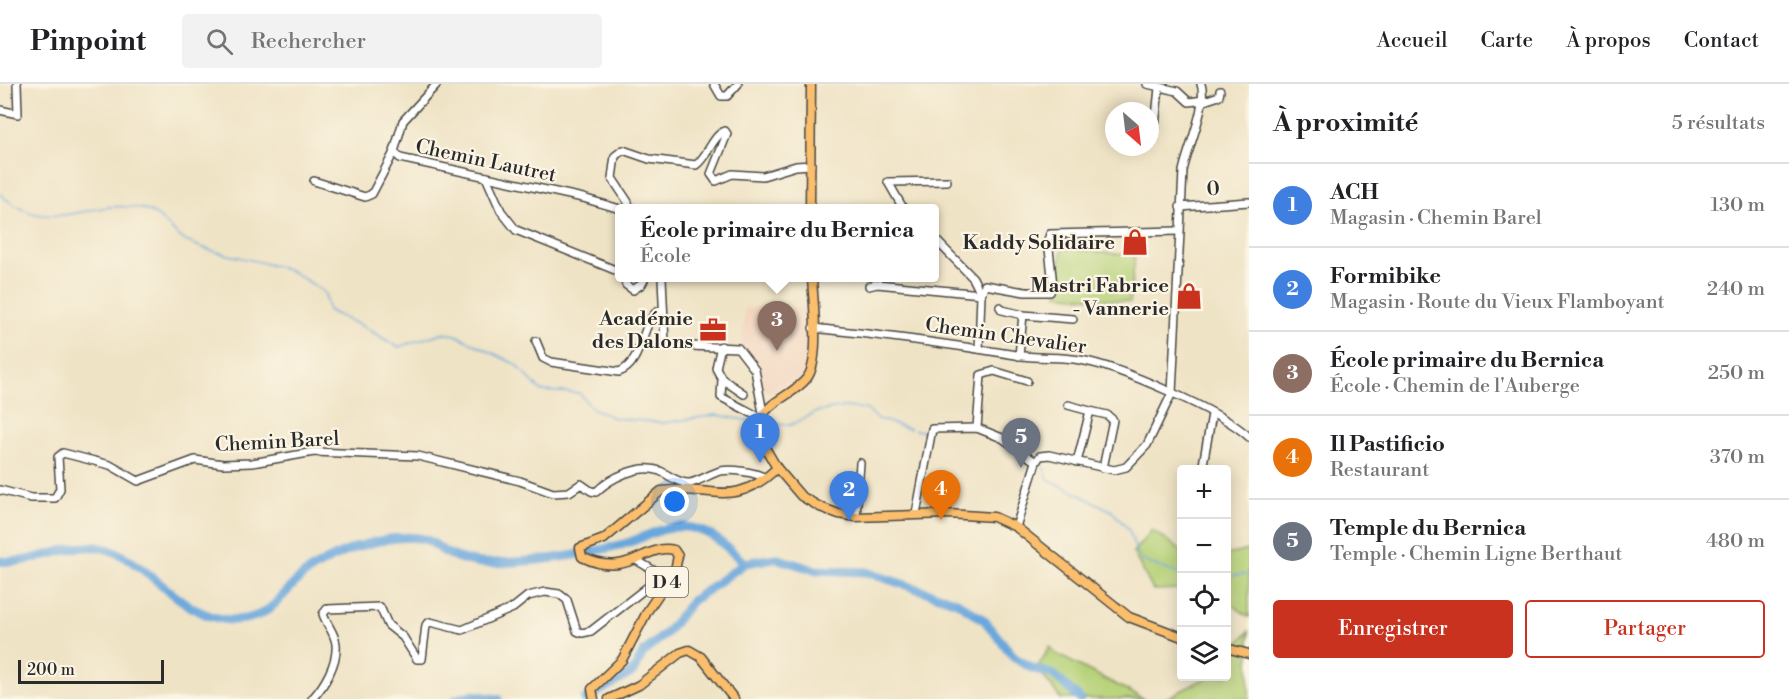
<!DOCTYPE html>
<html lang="fr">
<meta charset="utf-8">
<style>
body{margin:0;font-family:"Libre Bodoni",serif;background:#f2f2f2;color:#202124}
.controls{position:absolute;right:18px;bottom:18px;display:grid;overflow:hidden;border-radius:6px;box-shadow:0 3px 15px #0003}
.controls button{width:54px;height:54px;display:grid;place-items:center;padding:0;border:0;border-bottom:2px solid #e0e0e0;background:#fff;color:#202124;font:30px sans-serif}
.compass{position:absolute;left:1105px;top:18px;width:54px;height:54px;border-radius:50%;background:#fff;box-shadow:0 3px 15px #0003;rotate:152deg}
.scale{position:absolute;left:18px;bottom:15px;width:146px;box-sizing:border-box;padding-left:6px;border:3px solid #2b2b2b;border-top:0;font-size:16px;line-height:21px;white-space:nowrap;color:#2b2b2b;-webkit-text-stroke:4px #fcf5e5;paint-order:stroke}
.you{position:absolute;left:675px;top:418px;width:21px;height:21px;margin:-15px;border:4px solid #fff;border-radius:50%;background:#1a73e8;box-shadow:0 0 0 9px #1a73e833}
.badge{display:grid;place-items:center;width:39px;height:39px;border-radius:50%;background:#c8321e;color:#fff;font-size:20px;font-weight:700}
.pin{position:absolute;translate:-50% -50px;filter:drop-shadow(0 2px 3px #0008)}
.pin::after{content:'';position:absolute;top:32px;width:21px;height:18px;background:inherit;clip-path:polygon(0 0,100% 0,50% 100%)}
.popup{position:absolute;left:615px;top:120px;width:324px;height:78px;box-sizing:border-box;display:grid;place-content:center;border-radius:6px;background:#fff;filter:drop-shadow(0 2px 4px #0005);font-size:20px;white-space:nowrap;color:#757577}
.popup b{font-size:22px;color:#202124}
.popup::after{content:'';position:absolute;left:50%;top:100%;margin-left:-12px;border:12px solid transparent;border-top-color:#fff}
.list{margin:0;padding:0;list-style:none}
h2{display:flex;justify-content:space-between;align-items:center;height:78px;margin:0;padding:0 24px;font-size:26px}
h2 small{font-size:20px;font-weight:400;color:#757577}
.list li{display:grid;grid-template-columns:39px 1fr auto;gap:18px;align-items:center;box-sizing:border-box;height:84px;padding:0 24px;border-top:2px solid #e0e0e0}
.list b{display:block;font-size:22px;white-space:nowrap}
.list p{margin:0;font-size:20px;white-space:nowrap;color:#757577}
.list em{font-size:20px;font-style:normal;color:#757577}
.actions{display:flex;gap:12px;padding:18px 24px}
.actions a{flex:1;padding:14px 0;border:2px solid #c8321e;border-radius:6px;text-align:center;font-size:21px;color:#c8321e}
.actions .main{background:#c8321e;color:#fff}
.icon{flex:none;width:33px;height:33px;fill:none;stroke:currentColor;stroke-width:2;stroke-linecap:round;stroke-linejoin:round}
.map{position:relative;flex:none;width:1249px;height:615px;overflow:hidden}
header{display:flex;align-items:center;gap:36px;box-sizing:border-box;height:84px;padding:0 30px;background:#fff;border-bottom:2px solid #e0e0e0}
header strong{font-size:28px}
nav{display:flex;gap:33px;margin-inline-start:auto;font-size:21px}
.search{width:420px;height:54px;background:#f2f2f2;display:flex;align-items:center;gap:15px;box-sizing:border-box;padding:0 21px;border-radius:6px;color:#757577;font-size:22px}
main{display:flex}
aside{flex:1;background:#fff}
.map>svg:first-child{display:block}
</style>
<header>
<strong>Pinpoint</strong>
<div class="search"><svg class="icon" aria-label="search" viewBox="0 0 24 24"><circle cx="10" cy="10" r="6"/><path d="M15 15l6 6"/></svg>Rechercher</div>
<nav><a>Accueil</a><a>Carte</a><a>À propos</a><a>Contact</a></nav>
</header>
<main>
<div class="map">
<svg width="1249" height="615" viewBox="0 0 1249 615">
<rect width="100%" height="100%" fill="#fcf5e5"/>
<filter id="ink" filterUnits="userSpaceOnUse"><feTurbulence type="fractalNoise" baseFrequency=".0167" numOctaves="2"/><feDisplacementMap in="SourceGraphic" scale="12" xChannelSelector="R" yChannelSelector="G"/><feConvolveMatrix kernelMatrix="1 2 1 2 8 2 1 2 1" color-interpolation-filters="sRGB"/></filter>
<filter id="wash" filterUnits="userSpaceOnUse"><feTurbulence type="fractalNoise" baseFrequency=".008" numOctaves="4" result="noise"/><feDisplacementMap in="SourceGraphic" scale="24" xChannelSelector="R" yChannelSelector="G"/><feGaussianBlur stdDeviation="1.35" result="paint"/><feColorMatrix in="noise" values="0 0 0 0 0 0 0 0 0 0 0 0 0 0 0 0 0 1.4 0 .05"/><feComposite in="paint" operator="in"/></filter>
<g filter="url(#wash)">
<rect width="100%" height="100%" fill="#efe3c5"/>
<!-- built -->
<path fill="#f2d4be" d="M745,224h64v55l-4,11 -29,17 -15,1 -5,-27 -15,-18z"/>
<!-- green -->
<g fill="#b5d177" stroke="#707e51" stroke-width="1.5">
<path d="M1062,164l73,8 -5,46 -73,-8z"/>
<path d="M1152,446l29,20v39l-28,1 -20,-38z"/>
<path d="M1249,466v67l-22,-16 -1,-46z"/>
<path d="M1249,547v68h-84l43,-22 18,-1 1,-20z"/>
<path d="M1050,563l6,7 88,45h-83l-24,-31z"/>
</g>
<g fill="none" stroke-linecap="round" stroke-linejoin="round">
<!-- stream -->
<g stroke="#6ba7dc" stroke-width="1.5">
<path d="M0,110c51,46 90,2 143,15 20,5 26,23 43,32 29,14 65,17 96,27 16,5 30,16 43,25l3,17 5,3 31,14 34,20 44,-14 14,2 61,30 24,26 38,2 13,15 22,10 50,5 52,-8 36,6"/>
<path d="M763,340l28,1 25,-13 28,-5 22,2 12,10 32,10"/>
<path d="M915,346l12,2"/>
<path d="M1041,377l7,18 64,32 17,19 8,24 6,7 39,14"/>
<path d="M1226,492l23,-2"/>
</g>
<!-- river -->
<g stroke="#6ba7dc" stroke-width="9">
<path d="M0,477c38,5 77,-26 115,-9 42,19 70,69 121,68 38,-2 43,-26 69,-46 16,-12 34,-20 52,-27 18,-6 48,-13 67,-8 9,2 15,10 23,14 14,7 28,11 44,10 42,-1 88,-7 129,-18 22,-5 41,-20 65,-18 27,2 40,20 60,36l30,-5 40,12 51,2 91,30 27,18 31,38 17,10 22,7 26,24"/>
<path d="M456,615l16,-4 26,4"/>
<path d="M585,615l48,-27 10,-19 23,-20 26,-32 53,-38"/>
</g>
</g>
</g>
<g filter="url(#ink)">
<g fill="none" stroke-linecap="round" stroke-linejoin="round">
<defs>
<g id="minor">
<path d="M714,0l7,12h6l11,-12"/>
<path d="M1147,0l30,7 12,11 15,-2"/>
<path d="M1204,17l15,-5 1,-5"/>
<path d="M0,26l18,4 -1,-30"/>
<path d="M1155,42l4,-38"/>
<path d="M394,68l6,6 183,40 37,11"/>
<path d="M486,93l15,34 15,19 104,42"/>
<path d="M314,97l51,16 7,-3 22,-42 9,-31 34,-37"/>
<path d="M1180,123l69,-5"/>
<path d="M629,124l-1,-6 -16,-24 3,-22 8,-6 26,9 47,6c12,-9 17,-30 29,-34l2,3 -16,40 5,7 16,-7 31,2 33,-10 15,-1"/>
<path d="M903,124l-15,-26 59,-1"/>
<path d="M934,154l39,40 8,16"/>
<path d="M624,194l2,7 7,5 9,-6 3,-6"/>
<path d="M662,194l3,67 73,3 17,22 8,43"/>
<path d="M869,202l8,-2 104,10"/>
<path d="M1000,223l2,3 21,5"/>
<path d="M813,244c69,7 136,16 203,27 22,4 43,1 64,5 37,6 142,51 169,77"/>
<path d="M536,257l7,17 8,4 68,10c26,-9 22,-58 43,-62"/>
<path d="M721,262l-5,22 6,11 22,15"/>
<path d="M979,265l2,-55 4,-9 40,7h25l3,-7 -5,-45 2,-6 129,-3"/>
<path d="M1019,272l4,-41 50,4"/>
<path d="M722,295l-1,18 40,21"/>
<path d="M1068,321l22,6"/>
<path d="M977,344l4,-53 13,-4 33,10"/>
<path d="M1077,378l13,-51 17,4 6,5 -10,48"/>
<path d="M1202,386l10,-56"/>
<path d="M0,406l31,8h24l5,-9 -2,-32 5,-4 47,12 28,16 57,-21 28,4 29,-1 62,-11 104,4 102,25 33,12 16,-1 12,-8 10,7 5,1c14,-14 44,-29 64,-21 9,4 19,13 30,12 10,-2 20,-9 30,-12 14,-2 34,1 46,7"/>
<path d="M916,430l16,-85 45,-1 25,10 34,24"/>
<path d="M856,433l4,-54"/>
<path d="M1016,443l20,-65 4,-6 9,-1 65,15 12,-3 21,-22 25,-52 11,-222c5,-24 25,-66 18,-87"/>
<path d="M312,615c12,-13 26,-36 24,-55 -1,-11 -10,-20 -13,-30l4,-5 53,-2 8,18 15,12 14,22h5l4,-34 4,-3 32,8 51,-22 15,-12 17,-4 14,2 8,6 10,31 5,2 9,-2 59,-46 4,-5 -1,-10 -17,-10"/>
</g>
<g id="major">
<path d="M810,124l1,-124"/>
<path d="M812,194c1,23 9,82 -5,100 -15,19 -41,22 -49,47l2,14 17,29 24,28 19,11 19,7 17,3 92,-3 46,3 22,10 113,90 53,20"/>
<path d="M1226,564l23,6"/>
<path d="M594,615l-2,-10 30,-29 26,-50 27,-40 3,-14 -4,-6c-30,-7 -45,30 -92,7l-2,-9 24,-9 57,-48c52,-7 70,20 116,-23"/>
<path d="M609,615l30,-14 41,-32 9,-3 12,7 33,42"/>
</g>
</defs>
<!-- minor casing -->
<use href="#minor" stroke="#484742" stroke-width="10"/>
<!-- major casing -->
<use href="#major" stroke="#484742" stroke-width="11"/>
<!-- minor -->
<use href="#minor" stroke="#fff" stroke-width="7"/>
<!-- major -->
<use href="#major" stroke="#fabe6d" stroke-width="8"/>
</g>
</g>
<!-- icons -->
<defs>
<symbol id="shop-bare" viewBox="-9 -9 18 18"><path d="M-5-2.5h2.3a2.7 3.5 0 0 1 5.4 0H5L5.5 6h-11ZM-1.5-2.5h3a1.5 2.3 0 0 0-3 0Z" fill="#c8321e" stroke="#fcf5e5" stroke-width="2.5" paint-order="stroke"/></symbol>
<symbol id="office-bare" viewBox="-9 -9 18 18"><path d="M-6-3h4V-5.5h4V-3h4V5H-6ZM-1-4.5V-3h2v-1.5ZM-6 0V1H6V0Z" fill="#c8321e" stroke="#fcf5e5" stroke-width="2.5" paint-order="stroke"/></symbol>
</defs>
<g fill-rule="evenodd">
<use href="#shop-bare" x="1116" y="139" width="38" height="38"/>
<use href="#shop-bare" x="1170" y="193" width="38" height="38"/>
<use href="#office-bare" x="694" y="227" width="38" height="38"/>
</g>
<g text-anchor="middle" stroke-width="4.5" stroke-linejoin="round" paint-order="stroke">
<!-- shield labels -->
<rect fill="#fcf5e5" stroke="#6a6863" stroke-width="1.5" x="646" y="483" width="42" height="30" rx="4.5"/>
<g font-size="18" font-weight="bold" fill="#2b2b2b">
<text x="667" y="504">D 4</text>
</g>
<!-- street labels -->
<g font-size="20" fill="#2b2b2b" stroke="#fcf5e5">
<text transform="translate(486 76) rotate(12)" y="7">Chemin Lautret</text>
<text transform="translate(1213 104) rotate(-4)" y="7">0</text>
<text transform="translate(1006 251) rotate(8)" y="7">Chemin Chevalier</text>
<text transform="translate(277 357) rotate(-3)" y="7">Chemin Barel</text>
</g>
<!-- poi labels -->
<g font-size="20" font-weight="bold" fill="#2b2b2b" stroke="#fcf5e5" text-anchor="end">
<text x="1115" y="165">Kaddy Solidaire</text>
<text x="1169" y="208">Mastri Fabrice<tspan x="1169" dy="23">- Vannerie</tspan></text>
<text x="693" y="241">Académie<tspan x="693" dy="23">des Dalons</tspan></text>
</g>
</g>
</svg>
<div class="controls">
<button>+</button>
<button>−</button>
<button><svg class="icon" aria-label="locate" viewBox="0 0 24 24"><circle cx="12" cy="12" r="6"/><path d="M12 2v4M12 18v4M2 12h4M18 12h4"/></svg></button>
<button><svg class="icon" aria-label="layers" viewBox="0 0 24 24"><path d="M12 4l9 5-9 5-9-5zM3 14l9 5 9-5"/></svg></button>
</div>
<svg class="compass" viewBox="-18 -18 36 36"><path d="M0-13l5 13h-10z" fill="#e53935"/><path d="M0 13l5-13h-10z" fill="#757577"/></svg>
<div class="scale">200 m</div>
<div class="you"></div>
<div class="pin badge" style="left:760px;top:379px;background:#3f7fe0">1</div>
<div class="pin badge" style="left:849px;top:437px;background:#3f7fe0">2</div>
<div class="pin badge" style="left:777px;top:267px;background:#8d6e63">3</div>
<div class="popup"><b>École primaire du Bernica</b>École</div>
<div class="pin badge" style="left:941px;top:436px;background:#e8710a">4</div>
<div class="pin badge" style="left:1021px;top:384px;background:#6b7280">5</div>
</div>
<aside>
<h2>À proximité<small>5 résultats</small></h2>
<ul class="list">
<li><span class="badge" style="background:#3f7fe0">1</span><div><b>ACH</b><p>Magasin · Chemin Barel</p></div><em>130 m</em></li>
<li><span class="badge" style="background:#3f7fe0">2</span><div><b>Formibike</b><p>Magasin · Route du Vieux Flamboyant</p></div><em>240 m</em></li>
<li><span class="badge" style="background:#8d6e63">3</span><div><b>École primaire du Bernica</b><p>École · Chemin de l'Auberge</p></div><em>250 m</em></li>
<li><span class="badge" style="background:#e8710a">4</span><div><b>Il Pastificio</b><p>Restaurant</p></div><em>370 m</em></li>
<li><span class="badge" style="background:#6b7280">5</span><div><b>Temple du Bernica</b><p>Temple · Chemin Ligne Berthaut</p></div><em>480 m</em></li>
</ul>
<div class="actions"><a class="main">Enregistrer</a><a>Partager</a></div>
</aside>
</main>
